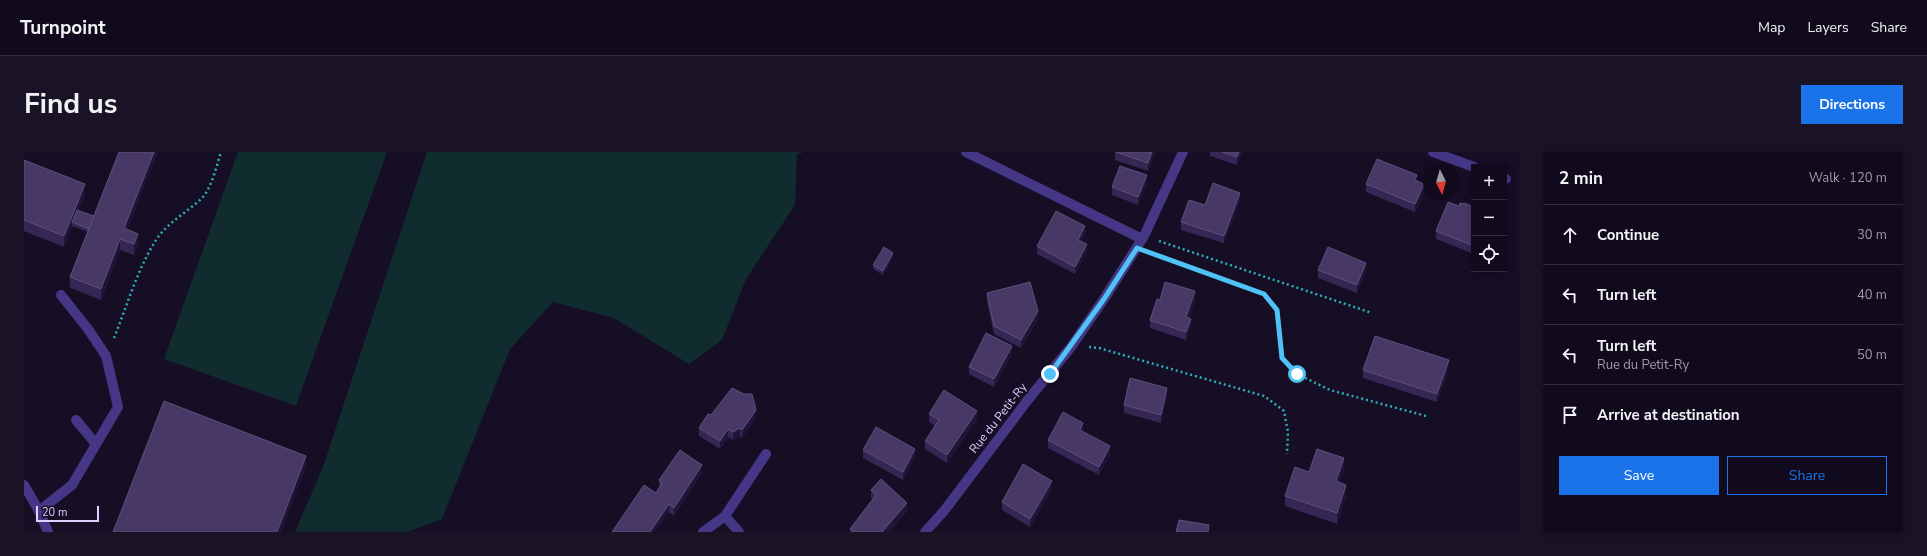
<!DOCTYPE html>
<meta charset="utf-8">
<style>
body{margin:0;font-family:"Nunito Sans",sans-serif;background:#191325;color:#f1f3f6}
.controls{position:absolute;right:12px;top:12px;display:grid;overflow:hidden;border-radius:0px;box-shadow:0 2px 6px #0003}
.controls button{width:36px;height:36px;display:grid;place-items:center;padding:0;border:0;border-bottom:1px solid #302b3b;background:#100a1c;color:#f1f3f6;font:20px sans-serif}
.compass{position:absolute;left:1399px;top:12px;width:36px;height:36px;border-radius:50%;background:#100a1c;box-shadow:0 2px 6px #0003;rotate:175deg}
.scale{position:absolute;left:12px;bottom:10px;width:63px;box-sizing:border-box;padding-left:4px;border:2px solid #ddd1ff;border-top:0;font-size:11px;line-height:14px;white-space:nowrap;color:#ddd1ff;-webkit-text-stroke:3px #150e25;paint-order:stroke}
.stop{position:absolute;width:12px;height:12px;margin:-9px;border:3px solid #4fc3f7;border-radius:50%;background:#fff}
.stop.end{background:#4fc3f7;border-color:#fff;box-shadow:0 1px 4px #0008}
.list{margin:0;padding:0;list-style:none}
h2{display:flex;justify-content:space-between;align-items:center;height:52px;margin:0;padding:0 16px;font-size:17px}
h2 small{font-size:13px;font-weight:400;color:#9c9aa3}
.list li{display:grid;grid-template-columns:26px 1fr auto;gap:12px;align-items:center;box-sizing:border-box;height:60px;padding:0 16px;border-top:1px solid #302b3b}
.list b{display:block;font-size:15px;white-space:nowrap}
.list p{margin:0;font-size:13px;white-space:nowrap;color:#9c9aa3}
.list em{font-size:13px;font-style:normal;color:#9c9aa3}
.actions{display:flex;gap:8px;padding:12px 16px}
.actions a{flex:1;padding:9px 0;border:1px solid #1a73e8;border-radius:0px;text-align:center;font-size:14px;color:#1a73e8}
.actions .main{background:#1a73e8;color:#fff}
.icon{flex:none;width:22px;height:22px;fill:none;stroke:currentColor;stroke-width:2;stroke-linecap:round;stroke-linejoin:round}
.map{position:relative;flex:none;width:1495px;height:380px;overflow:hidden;border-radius:0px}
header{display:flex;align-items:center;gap:24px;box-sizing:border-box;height:56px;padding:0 20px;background:#100a1c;border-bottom:1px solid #302b3b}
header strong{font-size:19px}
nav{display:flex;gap:22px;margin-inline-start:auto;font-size:14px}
.intro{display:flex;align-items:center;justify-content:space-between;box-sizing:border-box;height:96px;padding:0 24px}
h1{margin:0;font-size:28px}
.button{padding:10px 18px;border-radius:0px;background:#1a73e8;color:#fff;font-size:14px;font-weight:700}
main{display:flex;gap:24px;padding:0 24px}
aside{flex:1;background:#100a1c;border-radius:0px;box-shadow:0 2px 6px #0003}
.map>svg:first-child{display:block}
</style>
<header>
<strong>Turnpoint</strong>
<nav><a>Map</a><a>Layers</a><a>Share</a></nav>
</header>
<div class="intro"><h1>Find us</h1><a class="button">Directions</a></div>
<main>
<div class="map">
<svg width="1495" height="380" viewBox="0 0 1495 380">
<rect width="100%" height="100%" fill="#150e25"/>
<!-- green -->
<g fill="#112c2f">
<path d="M214,0h149l-91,254 -132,-47z"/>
<path d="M403,0h377l-7,2 -2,51 -49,74 -24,61 -33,24 -75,-46 -61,-16 -43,47 -68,170 -34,13h-113l28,-65z"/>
</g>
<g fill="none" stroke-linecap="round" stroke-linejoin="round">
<!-- path -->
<g stroke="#2bafb9" stroke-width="2.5" stroke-dasharray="2 3" stroke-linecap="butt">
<path d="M1135,89l213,72"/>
<path d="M1127,101l113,41 13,16 5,48 15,16 33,16 96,26"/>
<path d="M90,186c13,-32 23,-68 42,-98 11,-17 30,-27 45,-41 11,-11 15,-32 20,-47"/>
<path d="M1065,195l10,1 165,48 20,15 4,21 -1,22"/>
</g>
<!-- minor -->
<g stroke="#453785" stroke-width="10">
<path d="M942,0l176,87"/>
<path d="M1409,0l41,15"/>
<path d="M1480,27h2"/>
<path d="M52,268l20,24"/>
<path d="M0,333l15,26 9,21"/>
<path d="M15,359l33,-26 46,-78 -12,-51 -18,-27 -27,-34"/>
<path d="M701,364l14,16"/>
<path d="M679,380l22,-16 41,-62"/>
<path d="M901,380l19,-21 83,-110 44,-54 33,-48 40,-63 39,-84"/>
</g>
</g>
<!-- wall -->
<g fill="#352653">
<path d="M1091,0h40l-7,19 -33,-11z"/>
<path d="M1186,0h32l-5,13 -27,-9z"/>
<path d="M0,8l61,34 -7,17 50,18 10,15 -4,11 -14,-5 -19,50 -31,-12v-11l18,-45 -16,-6 -8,21 -40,-16z"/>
<path d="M1393,29l7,11 -9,20 -49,-20v-8z"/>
<path d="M1123,31l-9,22 -26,-10v-8z"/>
<path d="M1216,49l-16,42 -43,-13v-8z"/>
<path d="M1435,54l15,1v47l-38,-15v-8z"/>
<path d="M1061,82l-4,7 6,11 -12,22 -38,-20v-8z"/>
<path d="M869,105l-10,18 -10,-6v-4z"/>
<path d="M1294,118h48l-9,23 -39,-15z"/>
<path d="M963,141l51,26 -17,29 -27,-14 -7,-33z"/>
<path d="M1171,147l-6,19 2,9 -5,13 -36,-12v-8l10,-20z"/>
<path d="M988,202l-18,33 -25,-13v-7z"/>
<path d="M1425,216l-12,34 -74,-24v-8z"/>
<path d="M1143,244l-6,27 -37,-10v-8z"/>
<path d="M905,262l48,5 -30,44 -22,-14v-8l10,-15 -6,-4z"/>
<path d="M687,263l45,3 -14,20 -2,-2 -7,4 -5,-3 -8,12 -21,-13v-8z"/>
<path d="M1059,279l27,23 -11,21 -51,-27v-8z"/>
<path d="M839,298l52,7 -12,23 -40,-22z"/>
<path d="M1320,317l-5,14 7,13 -9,28 -52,-18v-10l24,-24z"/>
<path d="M678,321l-28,43 -5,-4 -13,-19 3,-5v-8z"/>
<path d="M1028,337l-22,38 -28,-17v-8z"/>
<path d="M847,338l36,21 -18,21h-39v-3l22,-29 -1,-2z"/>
</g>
<!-- shaded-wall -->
<g fill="#201539">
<path d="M130,0h4l-34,87v-11z"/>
<path d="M1128,0h3l-7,19v-8z"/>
<path d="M1215,0h3l-5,13v-8z"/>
<path d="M1123,23v8l-9,22v-8z"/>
<path d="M1393,23v8l-2,-3z"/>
<path d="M61,32v10l-11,28h-2v4l-8,21v-11z"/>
<path d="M1400,32v8l-9,20v-8z"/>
<path d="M1216,41v8l-16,42v-7z"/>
<path d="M1061,74v8l-7,13v-7z"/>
<path d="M114,82v10l-4,11v-11z"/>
<path d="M96,87v11l-19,50v-11z"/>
<path d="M1063,92v8l-12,22v-7z"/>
<path d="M869,101v4l-10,18v-4z"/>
<path d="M1342,111v7l-9,23v-8z"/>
<path d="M1171,139v8l-9,26v-8z"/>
<path d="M1014,159v8l-17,29v-8z"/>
<path d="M1167,167v8l-5,13v-8z"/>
<path d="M988,194v8l-18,33v-8z"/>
<path d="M1425,208v8l-12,34v-8z"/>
<path d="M1143,236v8l-6,27v-8z"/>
<path d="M732,258v8l-14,20v-8z"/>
<path d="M953,259v8l-30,44v-8z"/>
<path d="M1059,271v8l-3,-1z"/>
<path d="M716,276v8l-7,4v-8z"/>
<path d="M704,277v8l-8,12v-8z"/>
<path d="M1086,294v8l-11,21v-8z"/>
<path d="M891,297v8l-12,23v-8z"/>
<path d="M282,304v11l-25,65h-4z"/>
<path d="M1320,306v11l-8,23v-11z"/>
<path d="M678,313v8l-28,43v-8z"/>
<path d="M1028,329v8l-22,38v-8z"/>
<path d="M1322,333v11l-9,28v-11z"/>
<path d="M883,351v8l-18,21h-7z"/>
<path d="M645,352v8l-14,20h-5z"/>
</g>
<!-- building -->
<g fill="#473865" stroke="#5e507e">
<path d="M95,0h35l-30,76 14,6 -4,10 -14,-5 -19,50 -31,-12z"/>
<path d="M1092,0h36l-4,11z"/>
<path d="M1198,0h17l-2,5z"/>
<path d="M1353,7l40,16 -2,5 9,4 -9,20 -49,-20z"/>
<path d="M0,8l61,24 -21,52 -40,-16z"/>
<path d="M1096,14l27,9 -9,22 -26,-10z"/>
<path d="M1189,31l27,10 -16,43 -43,-14 8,-22 16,5z"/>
<path d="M1424,50l11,4 1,-3 4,1v-1l10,4v39l-38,-15z"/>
<path d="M53,58l17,6 -5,13 -17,-7z"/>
<path d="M1032,59l29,15 -7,14 9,4 -12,23 -38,-21z"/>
<path d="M860,95l9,6 -10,18 -10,-6z"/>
<path d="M1304,95l38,16 -9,22 -39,-15z"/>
<path d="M1006,130l8,29 -17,29 -27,-14 -7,-33z"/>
<path d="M1141,130l30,9 -9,26 5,2 -5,13 -36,-12 7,-21 3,1z"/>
<path d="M962,181l26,13 -18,33 -25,-12z"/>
<path d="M1351,184l74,24 -12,34 -74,-24z"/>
<path d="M1106,226l37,10 -6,27 -37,-10z"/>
<path d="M708,236l12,6h8l4,16 -14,20 -2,-2 -7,4 -5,-3 -8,12 -21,-13 9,-14 3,1z"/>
<path d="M920,238l33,21 -30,44 -22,-14 14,-21 -10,-6z"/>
<path d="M140,249l142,55 -29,76h-164z"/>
<path d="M1039,260l20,11 -3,7 30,16 -11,21 -51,-27z"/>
<path d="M852,275l39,22 -12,23 -40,-22z"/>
<path d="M1293,297l27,9 -8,23 10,4 -9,28 -52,-17 10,-29 14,5z"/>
<path d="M656,298l22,15 -28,43 -5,-4 -19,28h-38l32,-47 12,8 6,-10 -3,-3z"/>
<path d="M999,312l29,17 -22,38 -28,-17z"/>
<path d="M857,327l26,24 -25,29h-28l-4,-3 26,-34 -5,-5z"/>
<path d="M1155,368l30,5 -1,7h-32z"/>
</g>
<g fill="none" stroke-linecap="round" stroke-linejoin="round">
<!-- route -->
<path stroke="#4fc3f7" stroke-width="5" d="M1026,222l54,-75 33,-51 127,46 13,16 5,48 15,16"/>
</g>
<g text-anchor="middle" stroke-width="3.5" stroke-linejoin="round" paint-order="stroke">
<!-- street labels -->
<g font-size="12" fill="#ddd1ff" stroke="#150e25">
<text transform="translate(974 266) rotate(-52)" y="4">Rue du Petit-Ry</text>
</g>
</g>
</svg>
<div class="controls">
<button>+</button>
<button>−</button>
<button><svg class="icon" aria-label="locate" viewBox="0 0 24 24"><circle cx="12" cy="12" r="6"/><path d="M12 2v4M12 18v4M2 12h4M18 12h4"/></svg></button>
</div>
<svg class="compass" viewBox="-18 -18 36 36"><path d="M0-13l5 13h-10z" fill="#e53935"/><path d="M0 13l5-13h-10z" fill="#9c9aa3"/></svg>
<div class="scale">20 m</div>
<div class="stop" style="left:1273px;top:222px"></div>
<div class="stop end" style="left:1026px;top:222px"></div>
</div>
<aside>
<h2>2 min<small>Walk · 120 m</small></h2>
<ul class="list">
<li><svg class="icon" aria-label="ahead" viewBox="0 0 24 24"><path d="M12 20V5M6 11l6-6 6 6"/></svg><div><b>Continue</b></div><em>30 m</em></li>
<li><svg class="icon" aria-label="left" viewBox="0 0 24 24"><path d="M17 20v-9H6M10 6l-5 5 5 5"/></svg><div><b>Turn left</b></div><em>40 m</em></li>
<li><svg class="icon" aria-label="left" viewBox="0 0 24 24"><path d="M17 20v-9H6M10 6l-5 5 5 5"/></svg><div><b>Turn left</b><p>Rue du Petit-Ry</p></div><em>50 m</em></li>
<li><svg class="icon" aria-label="arrive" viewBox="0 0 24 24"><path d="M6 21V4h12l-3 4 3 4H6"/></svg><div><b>Arrive at destination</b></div></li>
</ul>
<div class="actions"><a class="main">Save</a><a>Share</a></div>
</aside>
</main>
